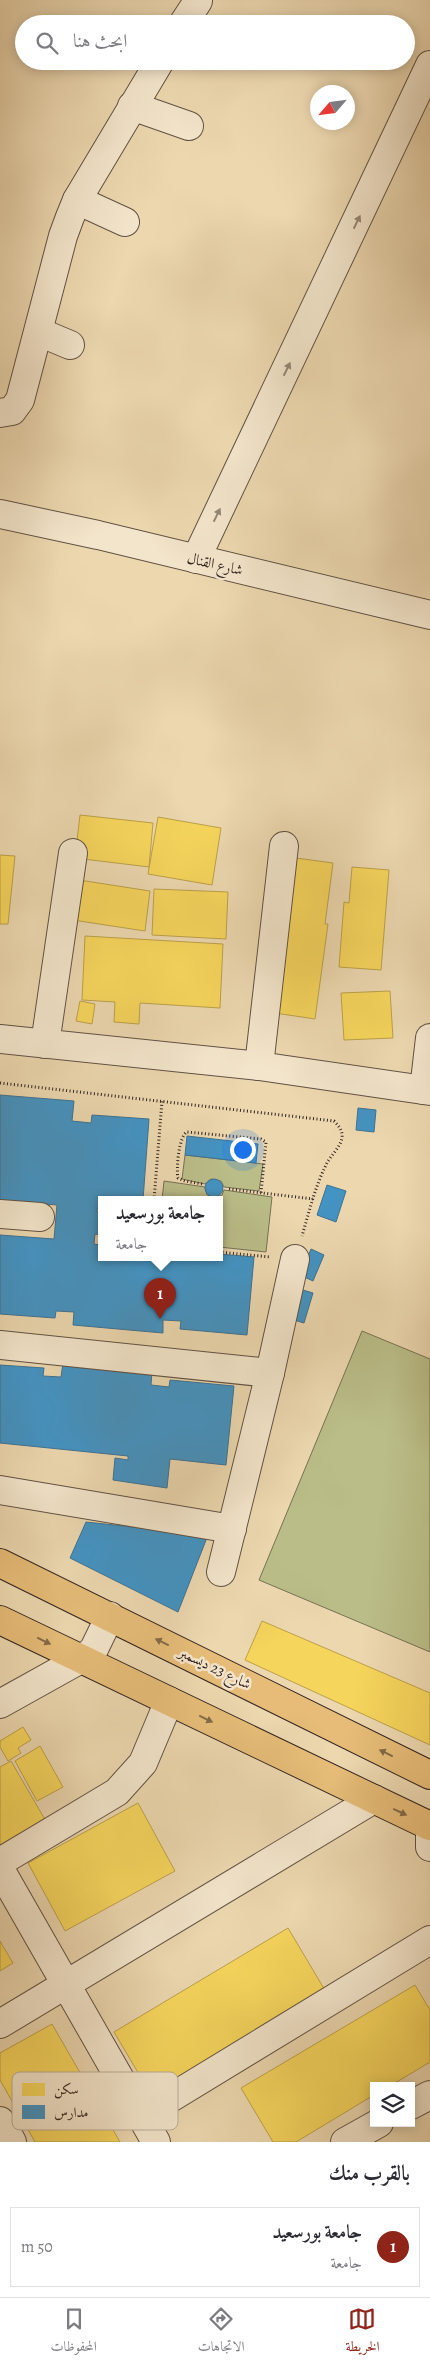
<!DOCTYPE html>
<html lang="ar">
<meta charset="utf-8">
<style>
body{margin:0;font-family:Alegreya,Amiri,serif;background:#f7f7f7;color:#2b2b33;direction:rtl}
.controls{position:absolute;right:15px;bottom:15px;display:grid;overflow:hidden;border-radius:0px;box-shadow:0 2px 12px #0003}
.controls button{width:45px;height:45px;display:grid;place-items:center;padding:0;border:0;border-bottom:1px solid #e1e1e2;background:#fff;color:#2b2b33;font:25px sans-serif}
.compass{position:absolute;left:310px;top:85px;width:45px;height:45px;border-radius:50%;background:#fff;box-shadow:0 2px 12px #0003;rotate:242deg}
.you{position:absolute;left:242px;top:1149px;width:18px;height:18px;margin:-12px;border:4px solid #fff;border-radius:50%;background:#1a73e8;box-shadow:0 0 0 8px #1a73e833}
.badge{display:grid;place-items:center;width:32px;height:32px;border-radius:50%;background:#8f2418;color:#fff;font-size:16px;font-weight:700}
.pin{position:absolute;translate:-50% -41px;filter:drop-shadow(0 1px 2px #0008)}
.pin::after{content:'';position:absolute;top:26px;width:18px;height:15px;background:inherit;clip-path:polygon(0 0,100% 0,50% 100%)}
.popup{position:absolute;left:98px;top:1196px;width:125px;height:65px;box-sizing:border-box;display:grid;place-content:center;border-radius:0px;background:#fff;filter:drop-shadow(0 1px 4px #0005);font-size:16px;white-space:nowrap;color:#7c7c81}
.popup b{font-size:19px;color:#2b2b33}
.popup::after{content:'';position:absolute;left:50%;top:100%;margin-left:-10px;border:10px solid transparent;border-top-color:#fff}
.list{margin:0;padding:0;list-style:none}
h2{display:flex;justify-content:space-between;align-items:center;height:65px;margin:0;padding:0 20px;font-size:21px}
h2 small{font-size:16px;font-weight:400;color:#7c7c81}
.list li{display:grid;grid-template-columns:32px 1fr auto;gap:15px;align-items:center;box-sizing:border-box;height:80px;margin:0 10px 10px;padding:0 10px;border:1px solid #e1e1e2;border-radius:0px}
.list b{display:block;font-size:19px;white-space:nowrap}
.list p{margin:0;font-size:16px;white-space:nowrap;color:#7c7c81}
.list em{font-size:16px;font-style:normal;color:#7c7c81}
.icon{flex:none;width:28px;height:28px;fill:none;stroke:currentColor;stroke-width:2;stroke-linecap:round;stroke-linejoin:round}
.map{position:relative;flex:none;width:430px;height:2142px;overflow:hidden;direction:ltr}
.search{position:absolute;background:#fff;box-shadow:0 2px 12px #0003;left:15px;right:15px;top:15px;height:55px;display:flex;align-items:center;gap:12px;box-sizing:border-box;padding:0 18px;border-radius:28px;color:#7c7c81;font-size:19px}
.sheet{height:155px;background:#fff}
nav{display:flex;justify-content:space-around;align-items:center;box-sizing:border-box;height:70px;border-top:1px solid #e1e1e2;background:#fff;font-size:14px;color:#7c7c81}
nav a{display:grid;justify-items:center;gap:2px}
nav .on{color:#8f2418}
.map>svg:first-child{display:block}
</style>
<div class="map">
<svg width="430" height="2142" viewBox="0 0 430 2142">
<rect width="100%" height="100%" fill="#ecd7af"/>
<filter id="stains"><feTurbulence type="fractalNoise" baseFrequency=".004" numOctaves="4"/><feColorMatrix values="0 0 0 0 .2 0 0 0 0 .09 0 0 0 0 .02 0 0 0 .5 -.17"/></filter>
<radialGradient id="worn" r=".72"><stop offset=".6" stop-color="#630" stop-opacity="0"/><stop offset="1" stop-color="#630" stop-opacity=".3"/></radialGradient>
<!-- green -->
<g fill="#babd88" stroke="#767254">
<path d="M185,1155l78,9 -4,27 -35,-4 -3,-6 -10,-2 -6,5 -23,-5z"/>
<path d="M164,1181l41,6 2,8 11,2 4,-2 2,-5 48,7 -6,55 -47,-5v-47h-57z"/>
<path d="M362,1331l68,28v293l-171,-72z"/>
</g>
<!-- homes -->
<g fill="#f6d55c" stroke="#bca04a">
<path d="M80,815l73,8 -4,44 -74,-9z"/>
<path d="M158,817l63,11 -9,57 -64,-11z"/>
<path d="M0,855l15,1 -7,68h-8z"/>
<path d="M296,858l37,5 -8,61h3l-13,95 -40,-6z"/>
<path d="M352,867l37,3 -8,100 -42,-3 5,-65 5,1z"/>
<path d="M79,880l71,11 -5,40 -72,-11z"/>
<path d="M154,889l74,3 -2,47 -74,-4z"/>
<path d="M85,936l138,8 -3,64 -80,-5 -1,21 -25,-2 1,-20 -33,-2z"/>
<path d="M390,991l3,47 -49,2 -3,-47z"/>
<path d="M80,1001l15,3 -3,20 -16,-3z"/>
<path d="M262,1621l168,72v52l-185,-85z"/>
<path d="M23,1727l8,13 -13,8 3,5 -13,8 -8,-14v-6z"/>
<path d="M40,1746l23,41 -26,14 -22,-40z"/>
<path d="M11,1761l36,62 -47,27v-83z"/>
<path d="M138,1803l37,68 -110,60 -37,-68z"/>
<path d="M288,1928l38,64 -174,104 -38,-64z"/>
<path d="M0,1941l13,22 -13,8z"/>
<path d="M415,1985l15,25v52l-40,24h-16v9l-78,47h-23l-32,-54z"/>
<path d="M52,2024l68,118h-85l-35,-62v-27z"/>
</g>
<!-- schools -->
<g fill="#4393c3" stroke="#3e7292">
<path d="M0,1095l74,6 -2,20 19,2 1,-8 57,4 -6,81h-42v9h-4v3h4v23l-6,-1 -1,10 7,1v13h118v-4l35,3 -7,78 -67,-6 1,-8 -18,-1v13l-90,-8 1,-13 -18,-1 -1,7 -55,-4v-79l54,4 3,-34 -57,-5z"/>
<path d="M358,1108l18,2 -2,22 -18,-2z"/>
<path d="M187,1136l71,8 -2,19 -71,-8z"/>
<circle cx="214" cy="1188" r="9"/>
<path d="M327,1185l19,6 -10,31 -19,-7z"/>
<path d="M311,1249l13,6 -11,26 -13,-6z"/>
<path d="M296,1288l17,5 -9,30 -17,-5z"/>
<path d="M63,1363l89,9 -1,13 18,2 1,-7 64,6 -8,79 -56,-6 -3,29 -54,-8 2,-22 13,2v-4l-128,-13v-78l44,3 -1,8 18,1z"/>
<path d="M86,1522l122,13 -30,77 -108,-54z"/>
</g>
<g fill="none" stroke-linecap="round" stroke-linejoin="round">
<defs>
<g id="minor">
<path d="M183,24l15,-23"/>
<path d="M132,106l57,20"/>
<path d="M77,200l48,22"/>
<path d="M39,332l31,13"/>
<path d="M0,413l12,-2 8,-11 43,-164 7,-19 7,-17 83,-139"/>
<path d="M0,514l98,21 332,80"/>
<path d="M196,559l234,-494"/>
<path d="M0,1039l259,27 171,25"/>
<path d="M45,1044l28,-191"/>
<path d="M259,1066l25,-220"/>
<path d="M424,1090l6,-52"/>
<path d="M0,1214l40,3"/>
<path d="M0,1345l270,28"/>
<path d="M0,1490l232,39"/>
<path d="M221,1572l49,-199 25,-114"/>
<path d="M0,1704l88,-49 6,-6 16,-33"/>
<path d="M430,1826v21"/>
<path d="M0,1862l117,-70 26,-29 26,-62"/>
<path d="M0,1869l156,273"/>
<path d="M0,2024l374,-225"/>
<path d="M411,2105l19,-10"/>
<path d="M141,2116l289,-176"/>
<path d="M0,2121l12,21"/>
<path d="M345,2142l34,-19"/>
</g>
<g id="major">
<path d="M0,1563l430,212"/>
<path d="M0,1620l430,206"/>
</g>
</defs>
<!-- minor casing -->
<use href="#minor" stroke="#615244" stroke-width="30"/>
<!-- major casing -->
<use href="#major" stroke="#332621" stroke-width="30"/>
<!-- path -->
<g stroke="#332621" stroke-width="3" stroke-dasharray="1 2.5" stroke-linecap="butt">
<path d="M0,1083l334,38c5,5 9,10 8,17 -2,10 -12,18 -16,27 -11,22 -17,47 -24,71"/>
<path d="M202,1184l-17,-3 -7,-3c-2,-10 1,-42 9,-46l74,7 5,3 -5,51"/>
<path d="M229,1189l84,10"/>
<path d="M154,1200l8,-99"/>
<path d="M219,1252l51,5"/>
</g>
<!-- minor -->
<use href="#minor" stroke="#f3e5cb" stroke-width="28"/>
<!-- major -->
<use href="#major" stroke="#e6bc78" stroke-width="28"/>
</g>
<!-- one-way arrows -->
<defs><path id="oneway-solid" d="M-6-.8H1V-3.2L6.5 0L1 3.2V.8H-6Z" transform="scale(1.25)"/></defs>
<g fill="#938676">
<use href="#oneway-solid" transform="translate(357 222) rotate(-64)"/>
<use href="#oneway-solid" transform="translate(287 369) rotate(-64)"/>
<use href="#oneway-solid" transform="translate(217 515) rotate(-64)"/>
</g>
<g fill="#846a48">
<use href="#oneway-solid" transform="translate(44 1641) rotate(26)"/>
<use href="#oneway-solid" transform="translate(162 1642) rotate(-154)"/>
<use href="#oneway-solid" transform="translate(206 1719) rotate(26)"/>
<use href="#oneway-solid" transform="translate(386 1753) rotate(-154)"/>
<use href="#oneway-solid" transform="translate(400 1812) rotate(25)"/>
</g>
<g text-anchor="middle" stroke-width="5" stroke-linejoin="round" paint-order="stroke">
<!-- street labels -->
<g font-size="15" fill="#332621" stroke="#f3e5cb">
<text transform="translate(215 564) rotate(13)" y="5">شارع القنال</text>
<text transform="translate(215 1668) rotate(26)" y="5">شارع 23 ديسمبر</text>
</g>
</g>
<!-- legend -->
<rect x="12" y="2072" width="166" height="58" rx="8" fill="#f3e5cb" stroke="#b9ac98" stroke-width="1"/>
<rect x="22" y="2083" width="23" height="13" fill="#f6d55c"/>
<rect x="22" y="2105" width="23" height="14" fill="#4393c3"/>
<g font-size="14" fill="#332621">
<text x="54" y="2094">سكن</text>
<text x="54" y="2117">مدارس</text>
</g>
<rect width="100%" height="100%" filter="url(#stains)"/>
<rect width="100%" height="100%" fill="url(#worn)"/>
</svg>
<div class="controls">
<button><svg class="icon" aria-label="layers" viewBox="0 0 24 24"><path d="M12 4l9 5-9 5-9-5zM3 14l9 5 9-5"/></svg></button>
</div>
<svg class="compass" viewBox="-18 -18 36 36"><path d="M0-13l5 13h-10z" fill="#e53935"/><path d="M0 13l5-13h-10z" fill="#7c7c81"/></svg>
<div class="you"></div>
<div class="pin badge" style="left:160px;top:1319px">1</div>
<div class="popup"><b>جامعة بورسعيد</b>جامعة</div>
<div class="search"><svg class="icon" aria-label="search" viewBox="0 0 24 24"><circle cx="10" cy="10" r="6"/><path d="M15 15l6 6"/></svg>ابحث هنا</div>
</div>
<section class="sheet">
<h2>بالقرب منك<small></small></h2>
<ul class="list">
<li><span class="badge">1</span><div><b>جامعة بورسعيد</b><p>جامعة</p></div><em>50 m</em></li>
</ul>
</section>
<nav>
<a class="on"><svg class="icon" aria-label="map" viewBox="0 0 24 24"><path d="M3 6l6-2 6 2 6-2v14l-6 2-6-2-6 2zM9 4v14M15 6v14"/></svg>الخريطة</a>
<a><svg class="icon" aria-label="directions" viewBox="0 0 24 24"><path d="M12 3l9 9-9 9-9-9zM9 14v-3h6M13 9l2 2-2 2"/></svg>الاتجاهات</a>
<a><svg class="icon" aria-label="saved" viewBox="0 0 24 24"><path d="M7 4h10v16l-5-4-5 4z"/></svg>المحفوظات</a>
</nav>
